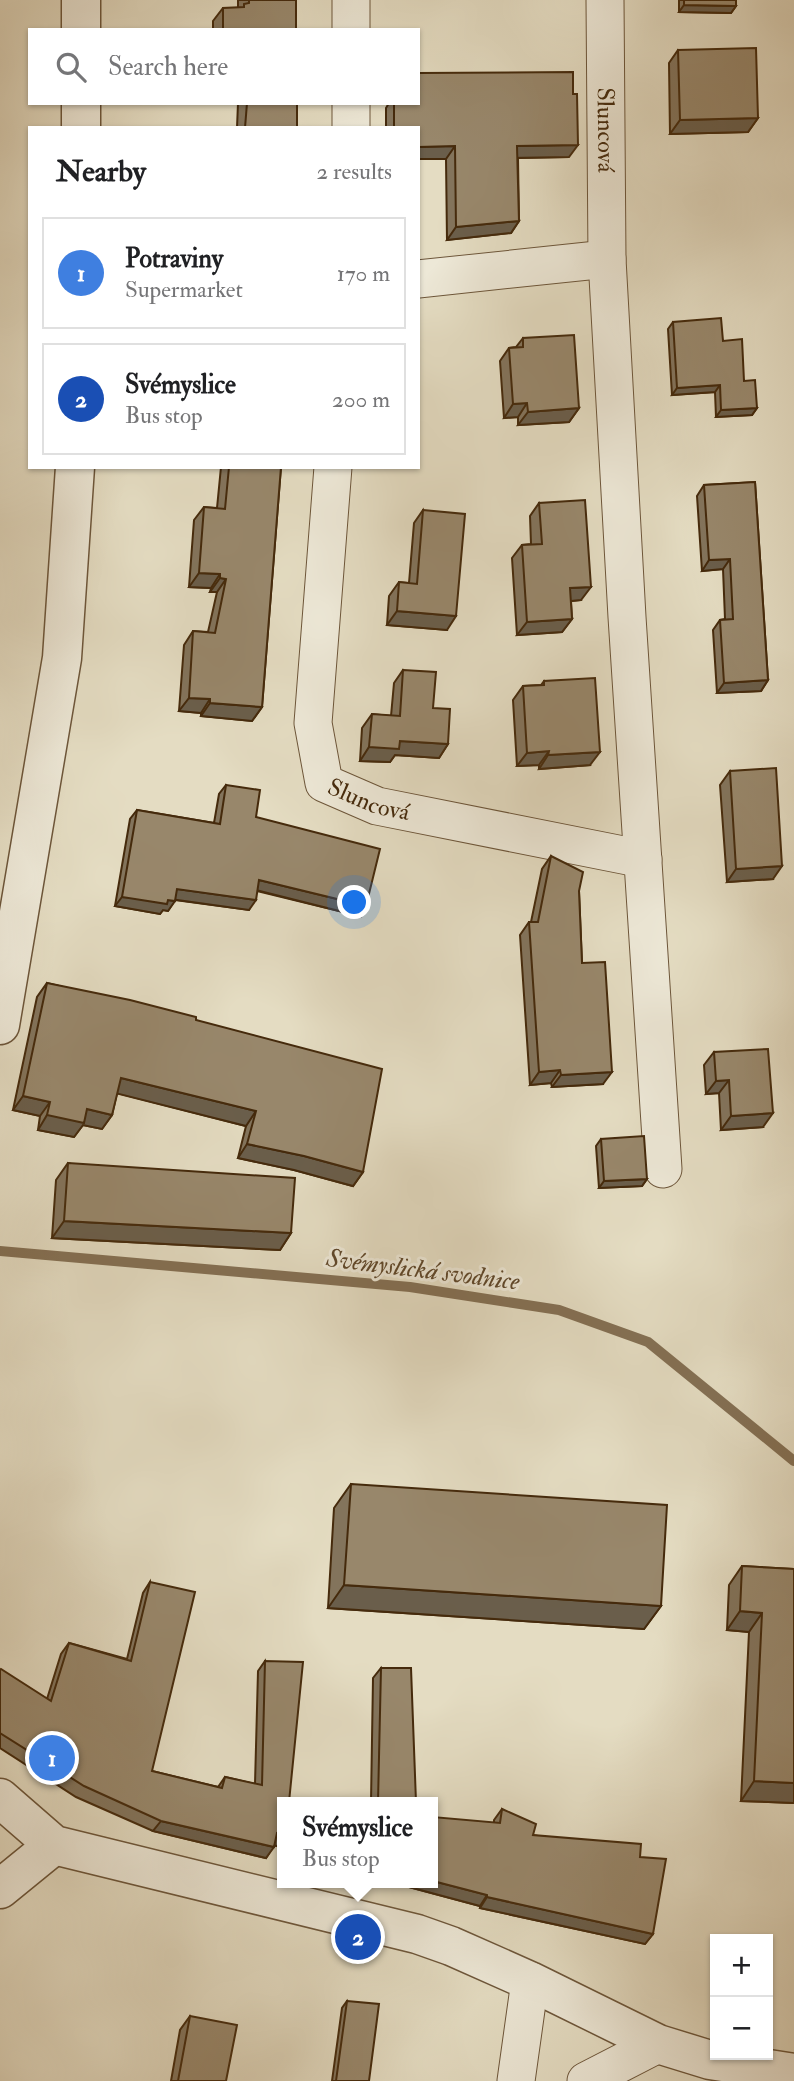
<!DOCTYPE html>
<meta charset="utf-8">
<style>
body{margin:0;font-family:"IM FELL Double Pica",serif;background:#f2f2f2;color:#202124}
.controls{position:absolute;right:21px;bottom:21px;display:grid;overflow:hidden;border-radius:0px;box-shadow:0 2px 5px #0004}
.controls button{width:63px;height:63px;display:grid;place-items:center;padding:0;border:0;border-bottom:2px solid #e0e0e0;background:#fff;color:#202124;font:35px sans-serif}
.you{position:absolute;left:355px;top:903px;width:24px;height:24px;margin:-18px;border:5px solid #fff;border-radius:50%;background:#1a73e8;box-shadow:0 0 0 10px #1a73e833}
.badge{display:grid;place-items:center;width:46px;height:46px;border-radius:50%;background:#8f2418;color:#fff;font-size:23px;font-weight:700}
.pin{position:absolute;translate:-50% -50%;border:4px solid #fff;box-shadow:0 2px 7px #0006}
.popup{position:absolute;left:277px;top:1797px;width:161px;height:91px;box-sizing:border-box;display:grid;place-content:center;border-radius:0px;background:#fff;filter:drop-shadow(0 2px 5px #0005);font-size:23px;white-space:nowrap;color:#757577}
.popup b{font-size:26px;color:#202124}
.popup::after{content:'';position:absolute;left:50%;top:100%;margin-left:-14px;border:14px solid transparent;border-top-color:#fff}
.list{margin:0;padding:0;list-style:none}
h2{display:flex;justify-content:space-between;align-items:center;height:91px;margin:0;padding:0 28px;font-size:30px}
h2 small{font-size:23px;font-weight:400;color:#757577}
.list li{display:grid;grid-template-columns:46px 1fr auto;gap:21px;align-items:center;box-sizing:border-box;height:112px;margin:0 14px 14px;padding:0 14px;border:2px solid #e0e0e0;border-radius:0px}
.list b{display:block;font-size:26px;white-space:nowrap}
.list p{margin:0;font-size:23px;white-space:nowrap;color:#757577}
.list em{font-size:23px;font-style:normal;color:#757577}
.icon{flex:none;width:38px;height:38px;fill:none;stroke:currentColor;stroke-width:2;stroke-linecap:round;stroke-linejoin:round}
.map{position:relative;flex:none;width:794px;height:2081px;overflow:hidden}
.search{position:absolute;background:#fff;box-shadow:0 2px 5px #0004;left:28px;top:28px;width:392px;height:77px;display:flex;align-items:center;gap:18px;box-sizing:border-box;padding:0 24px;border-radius:0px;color:#757577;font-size:26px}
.panel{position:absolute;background:#fff;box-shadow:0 2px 5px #0004;left:28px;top:126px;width:392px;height:343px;border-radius:0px}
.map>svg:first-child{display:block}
</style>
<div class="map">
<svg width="794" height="2081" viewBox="0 0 794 2081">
<rect width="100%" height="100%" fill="#e4dcc2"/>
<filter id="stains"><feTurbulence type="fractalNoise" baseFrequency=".00286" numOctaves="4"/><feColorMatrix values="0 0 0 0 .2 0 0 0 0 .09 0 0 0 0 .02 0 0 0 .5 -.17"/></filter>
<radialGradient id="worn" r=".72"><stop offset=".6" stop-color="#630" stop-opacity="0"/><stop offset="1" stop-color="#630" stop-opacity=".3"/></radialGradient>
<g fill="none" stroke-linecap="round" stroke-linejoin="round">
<!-- stream -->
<path stroke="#847054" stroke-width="10" d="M0,1251l410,36 149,23 89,32 146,119"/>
<defs>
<g id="minor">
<path id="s1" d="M605,0l2,259 20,358 36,552"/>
<path d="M351,30v-30"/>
<path d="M351,128v-25"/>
<path d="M418,279l189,-20"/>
<path id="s2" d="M333,467l-20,256 11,60 53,23 266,53"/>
<path d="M516,2081l14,-100"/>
<path d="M586,2081l72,-37"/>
</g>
<g id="tertiary">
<path d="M81,0v30"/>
<path d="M81,103v25"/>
<path d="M0,1025l62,-367 13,-191"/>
<path d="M0,1798l54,47 363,89 34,12 79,35 128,63 52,16 84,13"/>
<path d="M0,1889l54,-44"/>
</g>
</defs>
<!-- minor casing -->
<use href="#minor" stroke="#6d563a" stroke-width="39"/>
<!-- tertiary casing -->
<use href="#tertiary" stroke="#6d563a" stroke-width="41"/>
<!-- minor -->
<use href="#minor" stroke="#ede8d7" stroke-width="37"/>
<!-- tertiary -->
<use href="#tertiary" stroke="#ede8d7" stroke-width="38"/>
</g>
<!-- wall -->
<g fill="#83745c" stroke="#452a0c" stroke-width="2">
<path d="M238,0h58v30h-83v-9l10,-13h15z"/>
<path d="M679,0h57v6l-5,7 -52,-1z"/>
<path d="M678,50l80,68 -10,14 -78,2 -1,-71z"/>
<path d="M238,103h59v25h-60z"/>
<path d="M389,103h29l151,54 -51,1 1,63 -8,12 -64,7 -1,-81 -28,-31h-32v-20z"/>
<path d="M673,322l50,19 21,40 13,27 -5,7 -36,2 -1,-25 -43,3 -4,-66z"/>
<path d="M523,338l56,70 -10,14 -51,3v-8l-14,1 -4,-57 9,-13 7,-1z"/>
<path d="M221,467h60l-19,240 -10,14 -51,-5v-3l-22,-2 5,-66 9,-14 15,1 9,-40h-7l1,-4 -22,-1 5,-67 10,-13 13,1z"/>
<path d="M755,482l13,198 -7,11 -44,2 -4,-63 7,-10 5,-1 -2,-50 -21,2 -5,-75 7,-11z"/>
<path d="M539,503l42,97 -10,1 1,18 -10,13 -45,3 -5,-77 10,-13 9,-1 -1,-28z"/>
<path d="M423,510l24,120 -60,-5 2,-29 10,-14 10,1 5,-60z"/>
<path d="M403,670l30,38 15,36 -9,14 -44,-3 -5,7 -30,-1 2,-33 10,-14 19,2 3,-33z"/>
<path d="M544,681l46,84 -51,4v-4l-22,1 -4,-66 10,-14 18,-1z"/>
<path d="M730,771l43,108 -46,3 -7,-97z"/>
<path d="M226,785l30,32 103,99 -102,-25 -8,19 -74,-10 -7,11 -5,-1 -3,4 -45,-8 15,-87 7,-9 77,13 5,-29z"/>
<path d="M551,856l28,35 3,72 21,121 -51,3 -1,-4 -21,2 -10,-150 9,-13h2l11,-53z"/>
<path d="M47,983l149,37 167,152 -10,14 -59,-16 -56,-12 8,-32 -129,-33 -5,22 -10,14 -19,-4 -9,12 -36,-7 2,-14 -27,-6 24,-113z"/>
<path d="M714,1052l49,75 -42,3 -2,-37 -13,1 -2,-29z"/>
<path d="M601,1139l46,40 -5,7 -43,2 -3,-42z"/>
<path d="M68,1163l223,70 -11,17 -228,-12 4,-58z"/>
<path d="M351,1484l310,122 -17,23 -316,-21 6,-100z"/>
<path d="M742,1566l52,3v234l-53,-2 8,-169 -22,-2 2,-45z"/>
<path d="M150,1582l2,189 66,16 7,-10 30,7 3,-113 7,-10 18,141v46l-9,-3 -8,13 -113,-27 -77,-34 -76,-49v-78l47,29 14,-45 8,-11 58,16 16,-66z"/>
<path d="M381,1668l35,134h-45l2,-124z"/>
<path d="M502,1809l31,26 107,22 13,77 -8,10 -165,-36v-2l-86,-23h39l61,-61v-2z"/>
<path d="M347,2001l22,80h-37l10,-73z"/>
<path d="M190,2016l36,65h-55l9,-51z"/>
</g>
<!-- shaded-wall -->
<g fill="#6a5e4b" stroke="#452a0c" stroke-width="2">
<path d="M684,5l52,1 -5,7 -52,-1z"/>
<path d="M758,118l-10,14 -78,2 10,-14z"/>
<path d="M578,145l-9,12 -60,1 8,-12z"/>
<path d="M455,146l-9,13h-28v-12z"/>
<path d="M519,221l-8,12 -64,7 9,-13z"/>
<path d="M720,385l-5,7 -43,3 5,-7z"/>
<path d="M527,403l-9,14 -14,1 9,-14z"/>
<path d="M579,408l-10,14 -51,3 10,-13z"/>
<path d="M757,408l-5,7 -36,2 5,-7z"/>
<path d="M730,559l-7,10 -21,2 7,-11z"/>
<path d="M199,573l21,1 -9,14 -22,-1z"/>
<path d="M220,578l6,1 -9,13h-7z"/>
<path d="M591,587l-10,13 -20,2 9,-14z"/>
<path d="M397,611l59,5 -9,14 -60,-5z"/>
<path d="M572,619l-10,13 -45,3 10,-13z"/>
<path d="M768,680l-7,11 -44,2 7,-10z"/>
<path d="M189,698l21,1 -9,14 -22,-2z"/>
<path d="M210,703l52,4 -10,14 -51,-5z"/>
<path d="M400,741l48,3 -9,14 -44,-3 -5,7 -30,-1 9,-14z"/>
<path d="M549,751l-10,14 -22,1 10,-13z"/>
<path d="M600,752l-10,13 -51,4 9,-14z"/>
<path d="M782,866l-9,13 -46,3 9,-13z"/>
<path d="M259,880l107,26 -7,10 -107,-27z"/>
<path d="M177,889l79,11 -7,10 -79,-11z"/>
<path d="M122,897l46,3 7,1 -7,10 -5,-1 -3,4 -45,-8z"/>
<path d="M560,1070l-9,13 -21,2 9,-13z"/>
<path d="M612,1072l-9,12 -51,3 9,-12z"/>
<path d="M121,1078l135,33 -10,15 -135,-34z"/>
<path d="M729,1080l-10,13 -13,1 10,-13z"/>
<path d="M23,1096l27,6 -10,14 -27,-6z"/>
<path d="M87,1109l25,6 -10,14 -19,-4 -9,12 -36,-7 9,-15z"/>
<path d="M773,1113l-10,14 -42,3 10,-14z"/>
<path d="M247,1144l57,12 59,16 -10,14 -59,-16 -56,-12z"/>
<path d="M647,1179l-5,7 -43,2 5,-7z"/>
<path d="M64,1221l227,12 -11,17 -228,-12z"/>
<path d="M344,1585l317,21 -17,23 -316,-21z"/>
<path d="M740,1611l22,2 -13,19 -22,-2z"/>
<path d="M754,1781l40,2v20l-53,-2z"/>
<path d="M161,1821l113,26 -8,11 -113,-27z"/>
<path d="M277,1833l6,2v13l-13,-4z"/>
<path d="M433,1881l54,14 -7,11 -86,-23h39z"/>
<path d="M487,1897l166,37 -8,10 -165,-36z"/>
</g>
<!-- building -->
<g fill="#98876b" stroke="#452a0c" stroke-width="2">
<path d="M249,0h47v30h-73v-22l21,-1v-3l5,-1z"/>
<path d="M684,0h52v6l-52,-1z"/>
<path d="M756,48l2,70 -78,2 -2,-70z"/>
<path d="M573,72v22h4l1,51 -61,1 2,75 -63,6 -1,-81 -37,1v-19h-24v-25h24v-30z"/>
<path d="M247,103h50v25h-52z"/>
<path d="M721,318l2,23 19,-2 2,42 11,-1 2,28 -36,2 -1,-25 -43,3 -4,-66z"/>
<path d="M574,335l5,73 -51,4 -1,-9 -14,1 -4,-56 14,-1v-9z"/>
<path d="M229,467h52l-19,240 -52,-4v-4l-21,-1 4,-67 22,2 11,-54 -6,-1v-4l-21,-1 5,-66 21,2z"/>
<path d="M755,482l13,198 -44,3 -4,-63 13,-1 -3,-60 -21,1 -5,-75z"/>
<path d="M585,500l6,87 -21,1 2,31 -45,3 -5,-77 20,-1 -3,-41z"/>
<path d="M423,510l42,4 -9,102 -59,-5 2,-29 18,2z"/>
<path d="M403,670l33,2 -3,36 17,1 -2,35 -48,-3 -1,8 -30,-2 3,-33 28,2z"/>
<path d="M595,678l5,74 -52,3 1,-4 -22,2 -4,-67 21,-1v-4z"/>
<path d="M776,768l6,98 -46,3 -6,-98z"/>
<path d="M226,785l34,5 -4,27 124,32 -14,57 -107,-26 -3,20 -79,-11 -2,12 -7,-1 -1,4 -45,-7 15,-87 83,14z"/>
<path d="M551,856l32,16 -4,19 3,72 23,-1 7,110 -51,3 -1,-5 -21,2 -10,-150h9z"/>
<path d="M47,983l83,17 66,17v3l186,49 -19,103 -59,-16 -57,-12 9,-33 -135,-33 -9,37 -25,-6 -3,14 -37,-8 3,-13 -27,-6z"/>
<path d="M768,1049l5,64 -42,3 -2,-36 -13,1 -2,-29z"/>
<path d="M644,1136l3,43 -43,2 -3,-42z"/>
<path d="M68,1163l227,15 -4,55 -227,-12z"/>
<path d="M351,1484l316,21 -6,101 -317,-21z"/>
<path d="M742,1566l52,3v214l-40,-2 8,-168 -22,-2z"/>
<path d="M150,1582l45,10 -43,179 70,17 3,-11 37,8 3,-124 38,1 -14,140h-6v33l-6,-2 -3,14 -113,-26 -77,-35 -84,-53v-63l1,-1 50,32 18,-58 62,18z"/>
<path d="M381,1668h30l5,134h-38z"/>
<path d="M502,1809l34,15 -3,11 108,9 -1,13 26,2 -13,75 -166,-37v-2l-54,-14v-64l67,6z"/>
<path d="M347,2001l32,3 -10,77h-33z"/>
<path d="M190,2016l47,9 -11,56h-48z"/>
</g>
<g text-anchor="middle" stroke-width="6" stroke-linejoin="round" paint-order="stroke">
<!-- street labels -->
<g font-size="24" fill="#452a0c" stroke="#ede8d7">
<text dy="8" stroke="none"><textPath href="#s1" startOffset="130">Sluncová</textPath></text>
<text dy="8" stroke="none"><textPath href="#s2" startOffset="366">Sluncová</textPath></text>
</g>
<!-- water labels -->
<g font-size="26" font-style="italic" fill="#5f472a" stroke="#ede8d7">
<text transform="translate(423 1269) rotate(7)" y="9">Svémyslická svodnice</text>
</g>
</g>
<rect width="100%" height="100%" filter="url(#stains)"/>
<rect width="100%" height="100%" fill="url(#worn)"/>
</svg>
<div class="controls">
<button>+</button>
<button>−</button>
</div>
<div class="you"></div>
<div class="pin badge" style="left:52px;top:1758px;background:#3f7fe0">1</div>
<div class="pin badge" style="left:358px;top:1937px;background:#1a4fb4">2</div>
<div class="popup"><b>Svémyslice</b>Bus stop</div>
<div class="search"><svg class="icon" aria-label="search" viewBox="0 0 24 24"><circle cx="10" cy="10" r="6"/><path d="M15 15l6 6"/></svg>Search here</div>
<section class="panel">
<h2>Nearby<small>2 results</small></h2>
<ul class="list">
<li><span class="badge" style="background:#3f7fe0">1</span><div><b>Potraviny</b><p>Supermarket</p></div><em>170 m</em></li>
<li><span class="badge" style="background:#1a4fb4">2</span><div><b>Svémyslice</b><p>Bus stop</p></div><em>200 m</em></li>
</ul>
</section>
</div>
